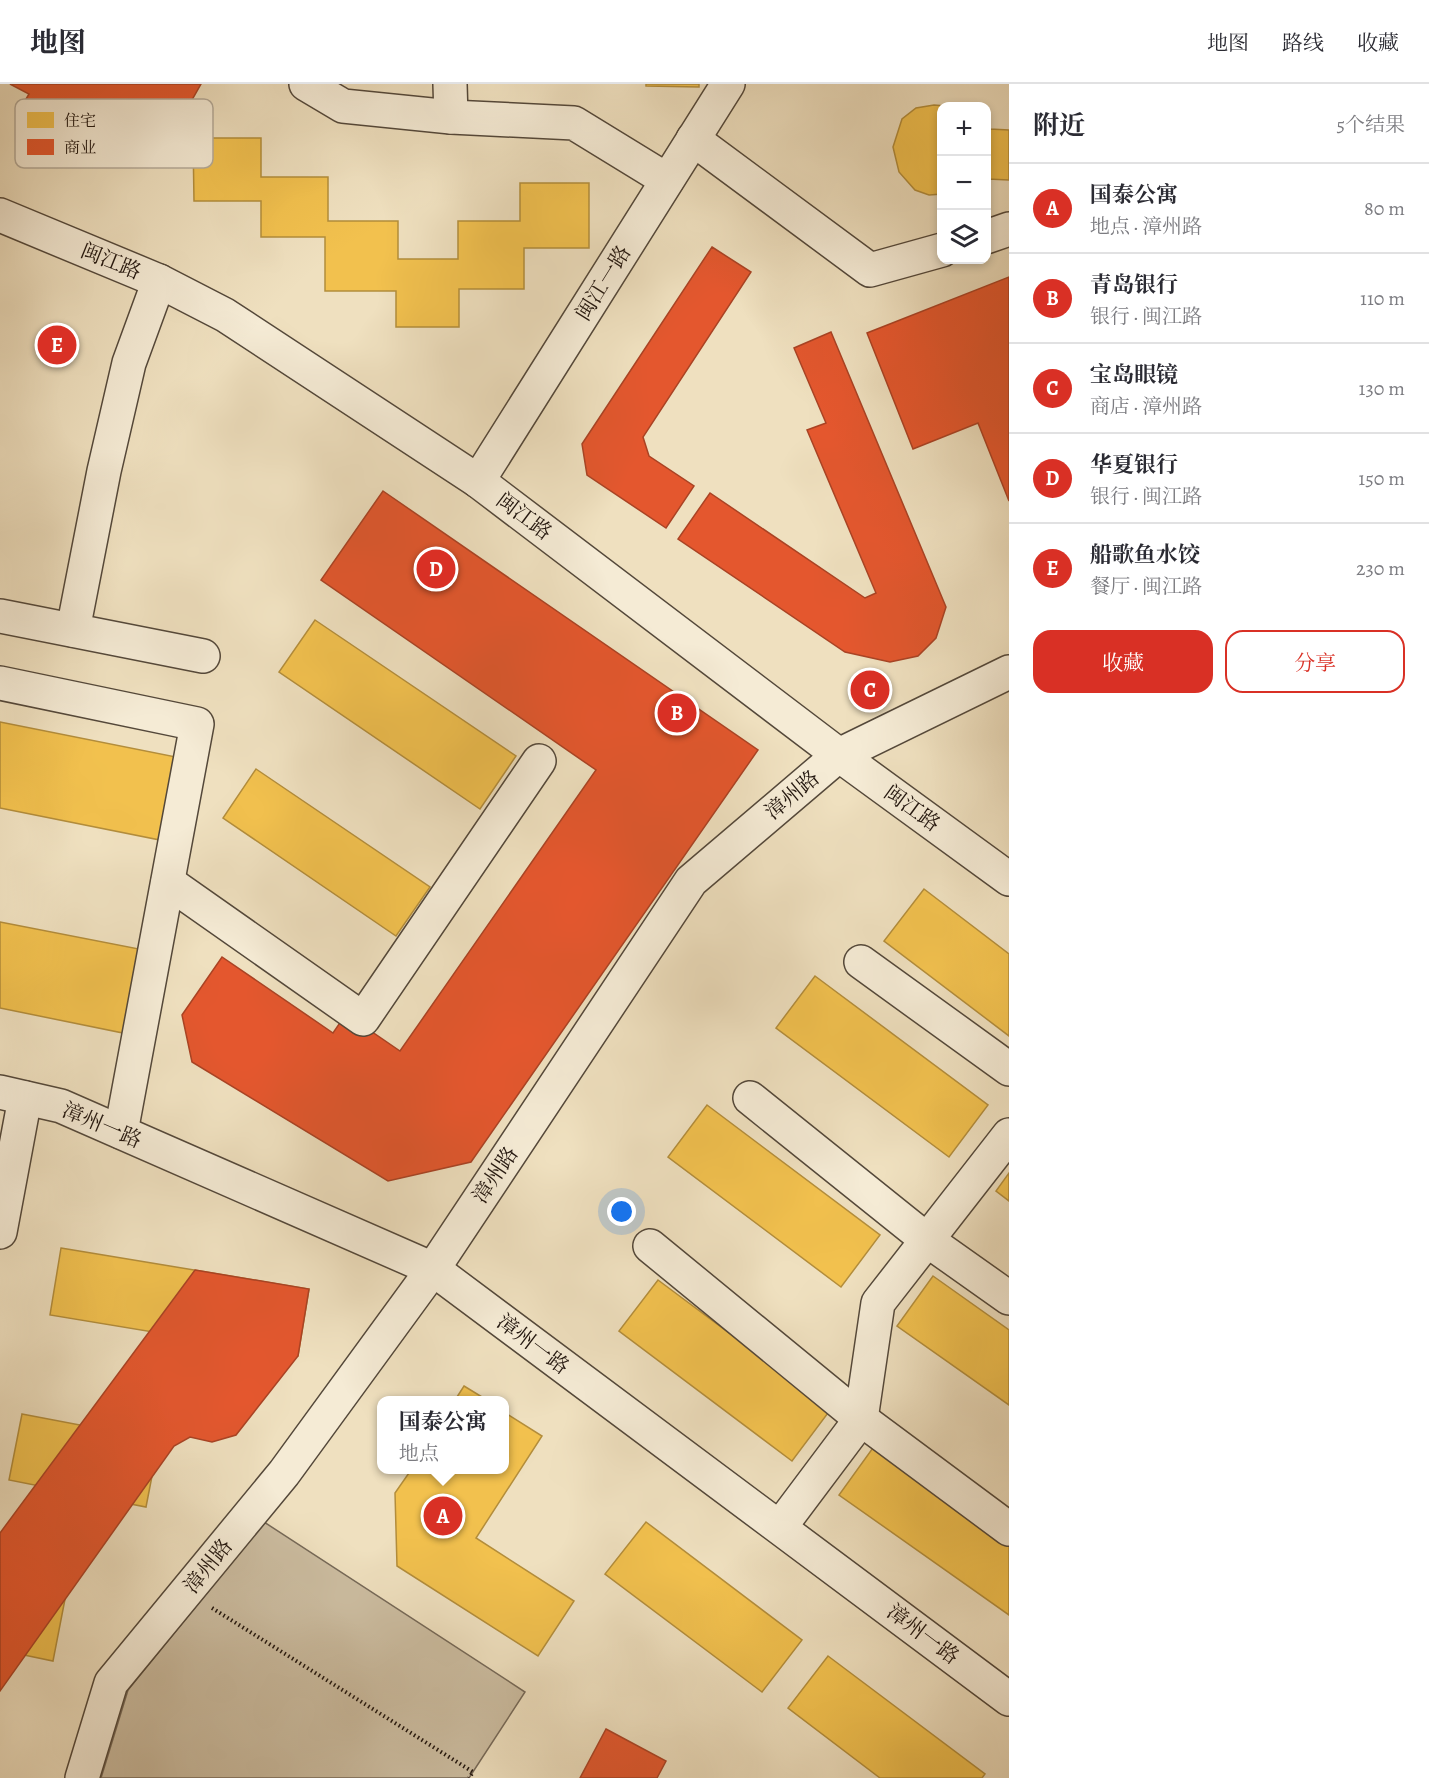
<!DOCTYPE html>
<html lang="zh">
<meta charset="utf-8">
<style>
body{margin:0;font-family:Alegreya,"Noto Serif SC",serif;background:#f2f2f3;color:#2b2b33}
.controls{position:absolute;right:18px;top:18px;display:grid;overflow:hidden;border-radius:12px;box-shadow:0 3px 9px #0003}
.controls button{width:54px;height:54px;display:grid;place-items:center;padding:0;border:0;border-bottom:2px solid #e1e1e2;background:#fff;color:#2b2b33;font:30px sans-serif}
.you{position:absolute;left:622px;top:1128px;width:21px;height:21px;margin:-15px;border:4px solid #fff;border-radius:50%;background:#1a73e8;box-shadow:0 0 0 9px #1a73e833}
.badge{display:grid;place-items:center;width:39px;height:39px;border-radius:50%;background:#d93025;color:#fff;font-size:20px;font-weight:700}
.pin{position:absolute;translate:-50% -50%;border:3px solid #fff;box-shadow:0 2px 6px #0006}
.popup{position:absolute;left:377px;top:1312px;width:132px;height:78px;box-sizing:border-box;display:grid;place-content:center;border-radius:12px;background:#fff;filter:drop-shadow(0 2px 4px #0005);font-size:20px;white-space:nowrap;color:#7c7c81}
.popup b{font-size:22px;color:#2b2b33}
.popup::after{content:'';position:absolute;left:50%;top:100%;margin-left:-12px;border:12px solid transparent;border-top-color:#fff}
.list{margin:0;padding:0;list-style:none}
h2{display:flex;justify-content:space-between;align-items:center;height:78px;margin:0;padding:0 24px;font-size:26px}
h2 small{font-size:20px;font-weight:400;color:#7c7c81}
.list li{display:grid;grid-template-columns:39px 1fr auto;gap:18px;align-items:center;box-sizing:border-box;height:90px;padding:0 24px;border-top:2px solid #e1e1e2}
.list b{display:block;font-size:22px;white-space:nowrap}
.list p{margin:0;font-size:20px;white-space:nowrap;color:#7c7c81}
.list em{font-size:20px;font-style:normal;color:#7c7c81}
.actions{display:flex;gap:12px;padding:18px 24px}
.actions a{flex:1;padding:14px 0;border:2px solid #d93025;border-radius:18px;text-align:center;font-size:21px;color:#d93025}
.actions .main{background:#d93025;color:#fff}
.icon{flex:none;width:33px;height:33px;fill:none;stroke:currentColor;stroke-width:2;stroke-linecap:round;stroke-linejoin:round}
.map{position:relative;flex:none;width:1009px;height:1694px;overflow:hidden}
header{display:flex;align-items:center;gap:36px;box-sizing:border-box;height:84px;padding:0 30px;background:#fff;border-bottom:2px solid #e1e1e2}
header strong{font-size:28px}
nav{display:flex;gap:33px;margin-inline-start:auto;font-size:21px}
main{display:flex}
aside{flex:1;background:#fff}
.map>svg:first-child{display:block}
</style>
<header>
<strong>地图</strong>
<nav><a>地图</a><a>路线</a><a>收藏</a></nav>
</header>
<main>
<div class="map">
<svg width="1009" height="1694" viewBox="0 0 1009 1694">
<rect width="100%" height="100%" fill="#efe0bf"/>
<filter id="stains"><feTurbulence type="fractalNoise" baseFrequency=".00333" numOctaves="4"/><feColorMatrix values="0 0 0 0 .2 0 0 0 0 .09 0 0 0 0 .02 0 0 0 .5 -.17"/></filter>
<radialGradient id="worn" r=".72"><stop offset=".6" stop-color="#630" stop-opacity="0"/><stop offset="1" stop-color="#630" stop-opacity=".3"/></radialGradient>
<!-- green -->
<path fill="#ccbda1" stroke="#766958" stroke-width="1.5" d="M264,1438l261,170 -56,86h-368l27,-88z"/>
<!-- homes -->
<g fill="#f2c14e" stroke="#b38d3b" stroke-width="1.5">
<path d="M646,0h53v3l-53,-1z"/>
<path d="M934,21l12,1h-4v88l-13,1 -14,-5 -16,-18 -6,-25 9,-28 14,-11z"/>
<path d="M986,34h4v11l19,1v50l-21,-1 -1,10z"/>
<path d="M193,54h68v39h67v44h70v38h60v-38h62v-38h69v65h-65v41h-65v38h-63v-36h-71v-54h-64v-36h-67z"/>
<path d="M388,436l200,137 -35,52 -202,-136z"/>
<path d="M315,536l201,136 -36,53 -201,-137z"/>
<path d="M625,597l94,62 -119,178 -51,-34 80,-119 -43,-28z"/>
<path d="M0,638l176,35 -16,83 -160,-32z"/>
<path d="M256,685l174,118 -34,49 -173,-118z"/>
<path d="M924,805l85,65v82l-125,-95z"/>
<path d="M0,838l139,27 -16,84 -123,-25z"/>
<path d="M512,867l47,28 -107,174 -43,-26 -24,39 -188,-115 29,-47 184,112z"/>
<path d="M815,892l173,129 -39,52 -173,-129z"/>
<path d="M707,1021l173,130 -39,52 -173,-130z"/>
<path d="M1009,1089v28l-13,-10z"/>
<path d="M61,1164l248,41 -11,67 -248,-41z"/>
<path d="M933,1192l76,54v75l-112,-79z"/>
<path d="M658,1196l173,129 -39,52 -173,-130z"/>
<path d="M464,1302l23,14h-32z"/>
<path d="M504,1328l38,24 -66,102 98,63 -36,55 -141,-90 -2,-73 16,-23h93z"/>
<path d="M22,1330l137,26 -13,67 -137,-27z"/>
<path d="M875,1361l134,95v75l-170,-120z"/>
<path d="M646,1438l156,118 -40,52 -157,-118z"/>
<path d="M0,1497l66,13 -13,67 -53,-11z"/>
<path d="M828,1572l157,118 -3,4h-102l-92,-70z"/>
</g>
<!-- shops -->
<g fill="#e4572e" stroke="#aa4324" stroke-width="1.5">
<path d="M10,0h191l-47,83 -37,-21 -5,10 -90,-50 7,-12z"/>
<path d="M712,163l39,25 -108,165 6,19 45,30 -28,42 -79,-53 -5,-31z"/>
<path d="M1009,193v224l-31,-78 -65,26 -46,-116z"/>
<path d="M831,248l115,275 -10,31 -18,18 -28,6 -45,-10 -167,-113 32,-46 155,105 11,-5 -69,-163 19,-7 -32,-75z"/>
<path d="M383,407l375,259 -287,412 -83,19 -196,-119 -10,-47 40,-58 111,76 13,-19 54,37 196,-281 -275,-190z"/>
<path d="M195,1186l114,19 -11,67 -62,79 -24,7 -22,-5 -16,9 -174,245v-158z"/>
<path d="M606,1645l60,32 -9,17h-77z"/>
</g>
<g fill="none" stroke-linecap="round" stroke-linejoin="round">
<defs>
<g id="minor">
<path d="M306,0l37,22 108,11 -1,-33"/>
<path d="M451,33l123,6 93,57"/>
<path d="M693,55l177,131 72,-20"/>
<path d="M0,131l159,66 66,34 253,166 361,274 170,124"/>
<path d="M986,153l23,-8"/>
<path d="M478,397l250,-397"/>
<path d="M0,532l203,40"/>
<path d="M73,546l31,-159 25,-108 30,-82"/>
<path d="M0,599l197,41 -76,408"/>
<path d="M168,798l195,137 176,-258"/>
<path d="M861,878l148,107"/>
<path d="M0,1008l61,14 372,163 576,430"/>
<path d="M750,1014l177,142 82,58"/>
<path d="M0,1148l25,-134"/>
<path d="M650,1162l211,173 148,110"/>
<path d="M780,1443l81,-108 17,-116 131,-168"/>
<path d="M82,1694l29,-95 173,-210 149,-204 258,-388 148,-126 170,-83"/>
</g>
</defs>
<!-- minor casing -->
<use href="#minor" stroke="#54483a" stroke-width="36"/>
<!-- path -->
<path stroke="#21150e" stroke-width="4" stroke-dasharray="1.5 3" stroke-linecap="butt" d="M212,1524l261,164 -4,6"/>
<!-- minor -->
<use href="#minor" stroke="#f5ebd5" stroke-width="33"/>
</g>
<g text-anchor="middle" stroke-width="6" stroke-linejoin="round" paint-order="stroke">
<!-- street labels -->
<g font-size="21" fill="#21150e" stroke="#f5ebd5">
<text transform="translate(111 177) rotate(22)" y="7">闽江路</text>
<text transform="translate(603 199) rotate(-58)" y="7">闽江一路</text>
<text transform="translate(524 432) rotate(37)" y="7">闽江路</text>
<text transform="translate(792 711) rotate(-40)" y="7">漳州路</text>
<text transform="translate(912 724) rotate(36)" y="7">闽江路</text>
<text transform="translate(102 1041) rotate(23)" y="7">漳州一路</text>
<text transform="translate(495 1091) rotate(-56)" y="7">漳州路</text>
<text transform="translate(533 1260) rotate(37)" y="7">漳州一路</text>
<text transform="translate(208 1482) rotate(-51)" y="7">漳州路</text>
<text transform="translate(923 1550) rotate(37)" y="7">漳州一路</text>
</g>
</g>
<!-- legend -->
<rect x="15" y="15" width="198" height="69" rx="9" fill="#f5ebd5" stroke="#b5ab99" stroke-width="1.5"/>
<rect x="27" y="28" width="27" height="16" fill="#f2c14e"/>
<rect x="27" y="55" width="27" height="16" fill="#e4572e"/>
<g font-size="16" fill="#21150e">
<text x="64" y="42">住宅</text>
<text x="64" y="69">商业</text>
</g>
<rect width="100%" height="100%" filter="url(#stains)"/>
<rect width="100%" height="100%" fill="url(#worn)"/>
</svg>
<div class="controls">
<button>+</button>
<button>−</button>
<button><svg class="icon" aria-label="layers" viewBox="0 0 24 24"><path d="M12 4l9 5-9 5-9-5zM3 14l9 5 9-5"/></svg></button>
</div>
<div class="you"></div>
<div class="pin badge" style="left:443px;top:1432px">A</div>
<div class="popup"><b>国泰公寓</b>地点</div>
<div class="pin badge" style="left:677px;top:629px">B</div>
<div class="pin badge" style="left:870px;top:606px">C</div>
<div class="pin badge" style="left:436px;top:485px">D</div>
<div class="pin badge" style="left:57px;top:261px">E</div>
</div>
<aside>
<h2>附近<small>5个结果</small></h2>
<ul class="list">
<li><span class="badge">A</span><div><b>国泰公寓</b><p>地点 · 漳州路</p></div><em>80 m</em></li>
<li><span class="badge">B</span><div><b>青岛银行</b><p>银行 · 闽江路</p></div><em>110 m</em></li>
<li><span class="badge">C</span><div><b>宝岛眼镜</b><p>商店 · 漳州路</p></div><em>130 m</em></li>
<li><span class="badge">D</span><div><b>华夏银行</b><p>银行 · 闽江路</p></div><em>150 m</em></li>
<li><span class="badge">E</span><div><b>船歌鱼水饺</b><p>餐厅 · 闽江路</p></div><em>230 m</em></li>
</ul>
<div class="actions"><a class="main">收藏</a><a>分享</a></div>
</aside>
</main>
